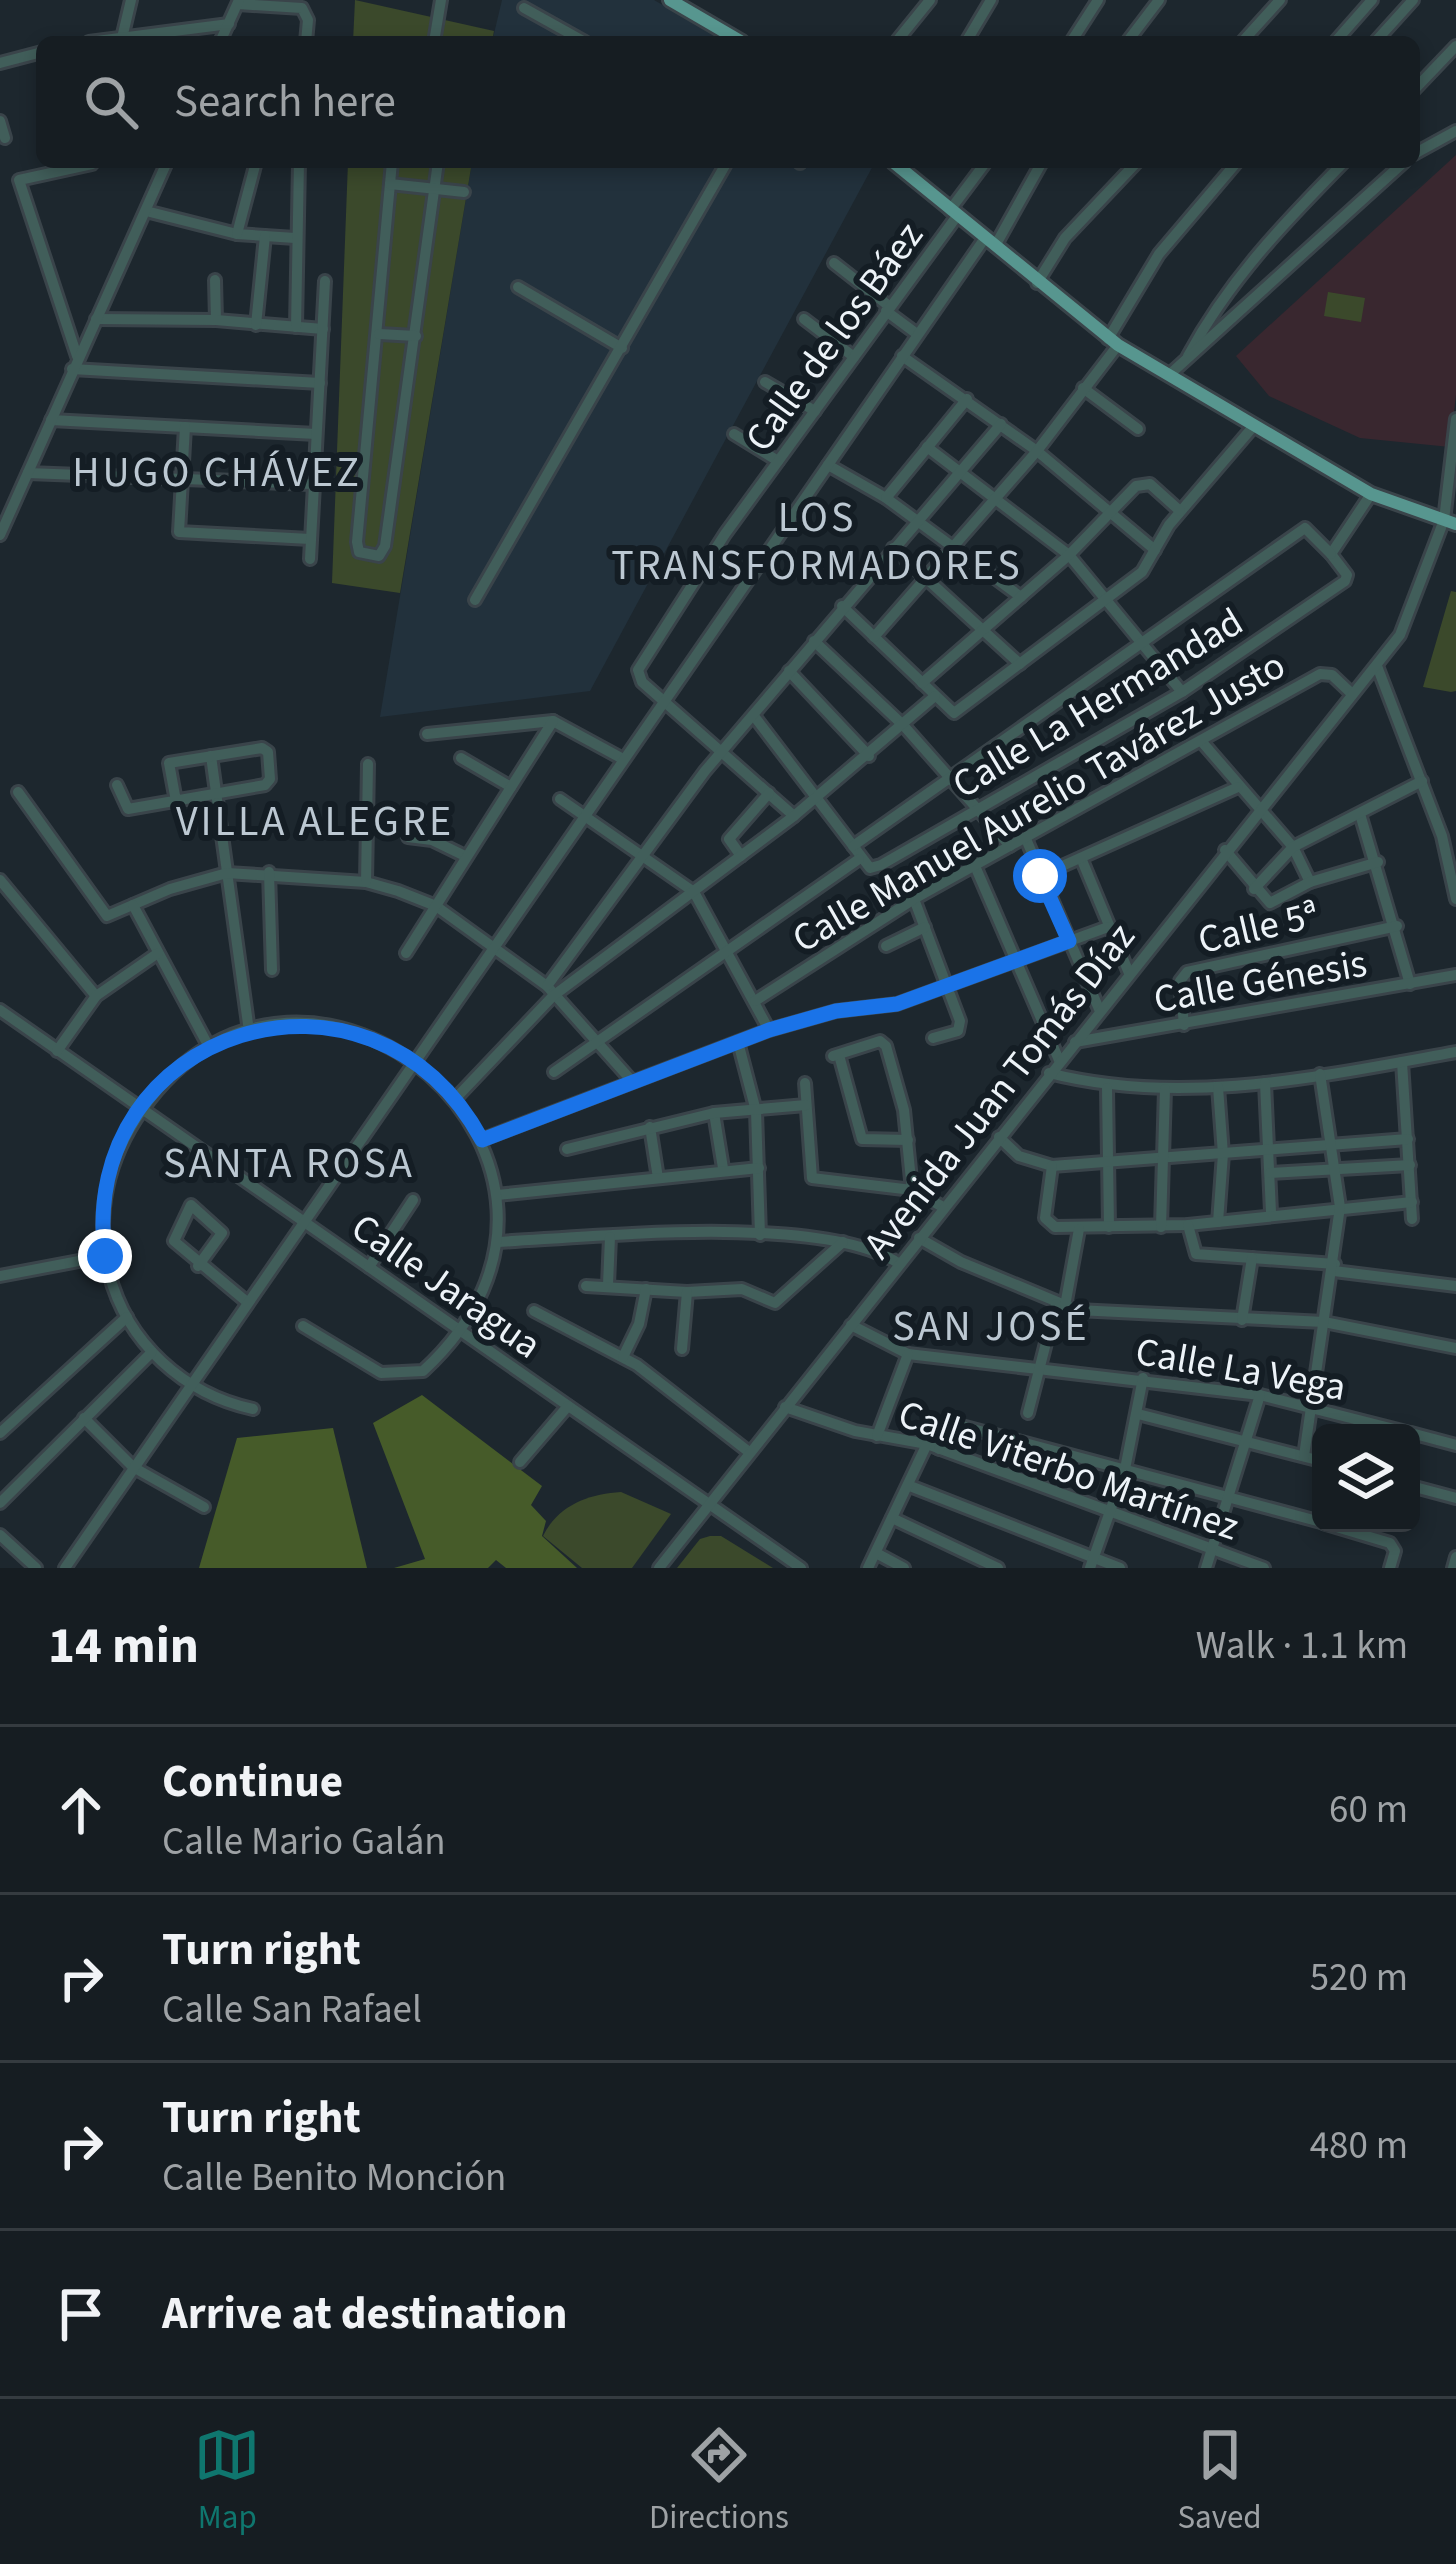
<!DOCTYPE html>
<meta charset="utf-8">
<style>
body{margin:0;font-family:"Source Sans 3",sans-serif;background:#1f262a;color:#f1f3f6}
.controls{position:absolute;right:36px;bottom:36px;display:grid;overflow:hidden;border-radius:18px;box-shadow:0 6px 18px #0003}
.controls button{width:108px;height:108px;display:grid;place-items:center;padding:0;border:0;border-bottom:3px solid #353b40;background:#161d22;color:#f1f3f6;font:60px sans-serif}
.stop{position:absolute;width:36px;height:36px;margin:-27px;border:9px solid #1a73e8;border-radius:50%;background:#fff}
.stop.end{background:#1a73e8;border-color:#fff;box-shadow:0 3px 12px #0008}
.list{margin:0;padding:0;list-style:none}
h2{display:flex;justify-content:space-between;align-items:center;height:156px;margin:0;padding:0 48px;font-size:51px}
h2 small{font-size:39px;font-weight:400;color:#9ea2a5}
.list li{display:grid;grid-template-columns:78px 1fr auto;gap:36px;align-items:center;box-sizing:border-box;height:168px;padding:0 48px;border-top:3px solid #353b40}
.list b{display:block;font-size:45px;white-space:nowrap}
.list p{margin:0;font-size:39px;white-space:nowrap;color:#9ea2a5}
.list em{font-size:39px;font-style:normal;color:#9ea2a5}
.icon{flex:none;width:66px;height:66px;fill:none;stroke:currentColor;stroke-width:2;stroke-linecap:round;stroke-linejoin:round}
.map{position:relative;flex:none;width:1456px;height:1568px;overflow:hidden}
.search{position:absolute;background:#161d22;box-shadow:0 6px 18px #0003;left:36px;right:36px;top:36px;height:132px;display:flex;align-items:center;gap:30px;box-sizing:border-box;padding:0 42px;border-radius:18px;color:#9ea2a5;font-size:45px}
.sheet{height:828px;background:#161d22}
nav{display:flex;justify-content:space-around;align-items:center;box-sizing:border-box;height:168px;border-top:3px solid #353b40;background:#161d22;font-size:33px;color:#9ea2a5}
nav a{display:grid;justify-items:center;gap:6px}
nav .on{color:#0f766e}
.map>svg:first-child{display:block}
</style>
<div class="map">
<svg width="1456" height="1568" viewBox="0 0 1456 1568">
<rect width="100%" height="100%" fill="#1d272e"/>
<!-- built -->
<g fill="#22313c">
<path d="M502,0h152l73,42h-235z"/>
<path d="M472,162h403l-285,529 -210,26z"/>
</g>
<!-- education -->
<path fill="#39272f" d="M1456,155v240l-6,52 -90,-9 -91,-42 -33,-40z"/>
<!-- green -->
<g fill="#3b492b">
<path d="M355,0l139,31 -2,11h-139z"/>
<path d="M348,162h124l-72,431 -68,-10z"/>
<path d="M1328,292l37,6 -4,24 -37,-6z"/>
<path d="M1451,591l5,1v99l-5,1 -28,-5z"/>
<path d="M621,1492l50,22 -39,54h-50l-39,-32c15,-31 46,-42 78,-44z"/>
<path d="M710,1536h11l52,32h-96l23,-29z"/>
</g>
<!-- forest -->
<g fill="#465b29">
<path d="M422,1395l120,91 -11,19 15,16 -4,15 35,32h-71l-10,-8 -8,8h-94l31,-9 -52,-136z"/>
<path d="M333,1428l34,140h-168l38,-130z"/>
</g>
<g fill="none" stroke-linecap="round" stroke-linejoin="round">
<defs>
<g id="minor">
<path d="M238,4l64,4 6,12 -2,22"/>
<path d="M524,8l61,34"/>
<path d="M122,38l9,-38"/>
<path d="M89,42l140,-18"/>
<path d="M220,42l19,-42"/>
<path d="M434,42l7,-42"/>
<path d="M896,42l34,-42"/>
<path d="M966,42l25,-42"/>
<path d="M1071,42l27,-42"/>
<path d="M1127,42l32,-42"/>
<path d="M1242,42l38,-42"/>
<path d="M1335,42l37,-42"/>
<path d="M1375,42l38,-42"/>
<path d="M0,63l42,-11"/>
<path d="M1414,90l42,-44"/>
<path d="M0,121l5,17"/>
<path d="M1414,154l42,-23"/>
<path d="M392,162l-35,380 2,10 20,4 6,-10 53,-384"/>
<path d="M799,162l1,1"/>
<path d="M390,184l74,8"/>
<path d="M950,210l36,-48"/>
<path d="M146,211l91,23 58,4"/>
<path d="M237,234l19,-72"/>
<path d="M995,246l47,-84"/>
<path d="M834,263l55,43"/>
<path d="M215,280l1,40"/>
<path d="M1037,283l28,-45 72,-76"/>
<path d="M518,287l104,61"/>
<path d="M886,311l31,23"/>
<path d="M96,319l120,1 107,9"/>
<path d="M804,319l50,38"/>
<path d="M256,325l9,-89"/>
<path d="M296,327l3,-165"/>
<path d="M379,334l37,2"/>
<path d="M1108,339l51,-85 78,-92"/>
<path d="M77,356l-58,-176 73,-16"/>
<path d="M902,356l135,95 118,99"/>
<path d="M1188,356c41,-76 96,-133 156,-194"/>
<path d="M72,369l248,14"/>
<path d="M1169,375l235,-213"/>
<path d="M765,382l50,29"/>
<path d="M1083,388l55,41"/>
<path d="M51,420l265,14"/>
<path d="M185,427l-6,105 131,7"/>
<path d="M734,434l44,27"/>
<path d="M927,447l142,108 113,137"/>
<path d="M828,465l58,33 135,99"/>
<path d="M28,473l283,11"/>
<path d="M886,498l81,-99"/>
<path d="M0,535l167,-373"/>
<path d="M893,548l127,116"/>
<path d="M310,559l15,-278"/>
<path d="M475,600l252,-438"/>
<path d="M842,606l112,107 188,-141 27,-47 83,-97"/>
<path d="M874,637l163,-186 81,-106"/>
<path d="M814,641l90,85 106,120"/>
<path d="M1377,666l65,170 14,63"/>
<path d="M789,671l80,85"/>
<path d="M922,683l147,-128 67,-69 14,-2 30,27"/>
<path d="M754,716l116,152 11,-3 301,-173 163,-111 2,-6 -16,-21 40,-60"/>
<path d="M427,734l126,-13 70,38"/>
<path d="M1202,742l91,105 17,35"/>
<path d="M211,756l38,275"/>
<path d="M461,758l50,29"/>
<path d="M117,785l11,24 137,-24 5,-6 -2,-27 -6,-4 -93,15 7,38"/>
<path d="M18,792l89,124 63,-27 57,-16 139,9 32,9 38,15 111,80 84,94"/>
<path d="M560,799l134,93 75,138"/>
<path d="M1360,814l50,170"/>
<path d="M794,816l-152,-134 -4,-12 87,-136 232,-318"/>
<path d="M408,837l24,3 33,16"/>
<path d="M1026,839l73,170"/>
<path d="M853,846l452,-318 26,26"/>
<path d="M1225,850l45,53 40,-21 68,-20"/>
<path d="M741,856l-12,-17 40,-46"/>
<path d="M1081,858l48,115"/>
<path d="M975,866l84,194"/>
<path d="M269,872l3,98"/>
<path d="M1040,876l198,-89"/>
<path d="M0,880l96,116"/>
<path d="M366,882l2,-118"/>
<path d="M1254,889l39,-42 129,-66"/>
<path d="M914,899l46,122 -2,10 -25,7"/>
<path d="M133,905l76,142"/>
<path d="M886,946l39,-19"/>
<path d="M406,953l147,-232"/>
<path d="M547,986l158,-215 296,-347"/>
<path d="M755,1001l159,-102 406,-225 12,1 19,18"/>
<path d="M0,1010l801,558"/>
<path d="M1184,1025l-4,-44 7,-9 210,-46"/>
<path d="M738,1042l18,69 4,124"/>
<path d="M1075,1042l381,-67"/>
<path d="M57,1051l39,-55 62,-43"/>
<path d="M839,1055l23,84 46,1"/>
<path d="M833,1056l47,-15 6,5 18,64 8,80"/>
<path d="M1402,1062l10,157"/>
<path d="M554,1072l305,-213"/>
<path d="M1049,1073c133,34 274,3 407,-21"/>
<path d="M805,1083l7,95 100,12 31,17"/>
<path d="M1265,1083l6,129"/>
<path d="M1218,1087l5,67 -5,68"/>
<path d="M1107,1088l2,139"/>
<path d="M456,1098l97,-102 241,-180 141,-120"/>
<path d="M714,1113l9,55"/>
<path d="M650,1127l8,51"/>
<path d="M999,1137l20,19 33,10 356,-27"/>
<path d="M481,1140l288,-110 67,-19 61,-7 211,-77"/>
<path d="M567,1149l147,-36 92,-8"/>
<path d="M1052,1166l-7,52 10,9 133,-2 224,-23"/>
<path d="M1270,1173l140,-8"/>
<path d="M497,1195l262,-27"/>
<path d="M1188,1225l8,29 139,10"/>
<path d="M1161,1227l4,-138"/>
<path d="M919,1238l42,24 116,48 247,12 132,26"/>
<path d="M497,1242c97,-5 323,-29 401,21"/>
<path d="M198,1266l24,-33 -31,-28 -17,36 73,61"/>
<path d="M369,1267l44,-67"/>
<path d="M1334,1271l122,15"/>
<path d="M0,1276l105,-20"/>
<path d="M608,1285l2,-48"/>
<path d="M586,1286l101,6 55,-3 33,14 68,-61"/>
<path d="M1065,1306l14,-77"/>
<path d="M534,1311l103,54 112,87"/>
<path d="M1242,1320l10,-62"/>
<path d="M851,1325l57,29 352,41 150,38"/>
<path d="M682,1349l5,-57"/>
<path d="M623,1357l16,-33 7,-35"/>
<path d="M785,1407l70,24 72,13 337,124"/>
<path d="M253,1409c-69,-15 -126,-66 -144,-136 -15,-58 -1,-115 33,-163 164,-234 507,53 281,261l-42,2 -78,-47"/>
<path d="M1028,1413l28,-109"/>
<path d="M1138,1414l183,47"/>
<path d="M84,1418l49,49 71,40"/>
<path d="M0,1433l127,-116"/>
<path d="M1411,1433l45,12"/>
<path d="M877,1436l31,-82"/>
<path d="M939,1449l15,-25 367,98"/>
<path d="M1304,1456l36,-249 -20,-133"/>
<path d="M520,1462l48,-56"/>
<path d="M910,1486l210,82"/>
<path d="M1411,1486l45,12"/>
<path d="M0,1503l152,-151"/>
<path d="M892,1518l106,50"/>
<path d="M1323,1523l67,20 5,8 -5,17"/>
<path d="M0,1535l36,33"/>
<path d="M876,1553l28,15"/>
<path d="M65,1568l920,-1330"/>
<path d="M659,1568l741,-933 44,-115 12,-101"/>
<path d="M868,1568l59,-124"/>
<path d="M1090,1568l35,-99 18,-91"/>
<path d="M1206,1568l54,-173"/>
<path d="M1453,1568l3,-11"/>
</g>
<g id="major">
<path d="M670,0l72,42"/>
<path d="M893,162l225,183 253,149 85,30"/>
</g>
</defs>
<!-- minor casing -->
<use href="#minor" stroke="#3a444a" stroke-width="16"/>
<!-- major casing -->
<use href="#major" stroke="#3a444a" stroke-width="18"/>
<!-- minor -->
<use href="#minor" stroke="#415e5a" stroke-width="10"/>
<!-- major -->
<use href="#major" stroke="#57968f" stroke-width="12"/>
</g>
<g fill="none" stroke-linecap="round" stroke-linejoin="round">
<!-- route -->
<path stroke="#1a73e8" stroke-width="15" d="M105,1256c-29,-228 265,-321 377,-116l287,-110 67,-19 61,-7 172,-63 -29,-65"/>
</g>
<g text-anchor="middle" stroke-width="12" stroke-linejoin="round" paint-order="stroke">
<!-- street labels -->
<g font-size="39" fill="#edf3f8" stroke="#141d24">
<text transform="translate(833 336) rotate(-54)" y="14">Calle de los Báez</text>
<text transform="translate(1097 702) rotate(-31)" y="14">Calle La Hermandad</text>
<text transform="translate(1038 801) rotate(-30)" y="14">Calle Manuel Aurelio Tavárez Justo</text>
<text transform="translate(1258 926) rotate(-13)" y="14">Calle 5ª</text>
<text transform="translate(1260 980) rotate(-10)" y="14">Calle Génesis</text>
<text transform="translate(998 1090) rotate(-52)" y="14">Avenida Juan Tomás Díaz</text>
<text transform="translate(447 1285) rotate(35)" y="14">Calle Jaragua</text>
<text transform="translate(1241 1368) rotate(10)" y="14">Calle La Vega</text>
<text transform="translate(1069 1469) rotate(19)" y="14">Calle Viterbo Martínez</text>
</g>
<!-- neighbourhood labels -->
<g font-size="42" letter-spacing="3" fill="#bcc8d2" stroke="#141d24">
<text x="217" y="486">HUGO CHÁVEZ</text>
<text x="817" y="531">LOS<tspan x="817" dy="48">TRANSFORMADORES</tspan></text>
<text x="315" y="835">VILLA ALEGRE</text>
<text x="289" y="1177">SANTA ROSA</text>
<text x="991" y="1340">SAN JOSÉ</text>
</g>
</g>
</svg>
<div class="controls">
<button><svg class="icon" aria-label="layers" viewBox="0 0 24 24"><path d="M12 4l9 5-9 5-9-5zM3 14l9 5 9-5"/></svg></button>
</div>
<div class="stop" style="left:1040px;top:876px"></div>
<div class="stop end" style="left:105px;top:1256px"></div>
<div class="search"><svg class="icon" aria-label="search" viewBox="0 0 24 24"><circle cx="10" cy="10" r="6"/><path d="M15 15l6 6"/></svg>Search here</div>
</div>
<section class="sheet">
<h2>14 min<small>Walk · 1.1 km</small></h2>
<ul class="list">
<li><svg class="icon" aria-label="ahead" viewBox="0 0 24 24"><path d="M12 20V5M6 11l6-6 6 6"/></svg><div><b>Continue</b><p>Calle Mario Galán</p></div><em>60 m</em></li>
<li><svg class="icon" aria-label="right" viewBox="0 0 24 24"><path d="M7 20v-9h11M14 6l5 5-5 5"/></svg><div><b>Turn right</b><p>Calle San Rafael</p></div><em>520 m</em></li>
<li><svg class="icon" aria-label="right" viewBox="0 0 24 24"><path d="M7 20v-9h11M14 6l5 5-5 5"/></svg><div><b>Turn right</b><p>Calle Benito Monción</p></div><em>480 m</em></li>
<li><svg class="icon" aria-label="arrive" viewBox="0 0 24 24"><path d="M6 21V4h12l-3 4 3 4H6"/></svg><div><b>Arrive at destination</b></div></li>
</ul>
</section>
<nav>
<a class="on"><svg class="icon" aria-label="map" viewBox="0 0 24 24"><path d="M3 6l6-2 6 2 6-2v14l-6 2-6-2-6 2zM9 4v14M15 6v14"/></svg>Map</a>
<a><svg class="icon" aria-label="directions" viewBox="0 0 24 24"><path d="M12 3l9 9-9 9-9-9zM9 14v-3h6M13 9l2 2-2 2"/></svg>Directions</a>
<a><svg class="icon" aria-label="saved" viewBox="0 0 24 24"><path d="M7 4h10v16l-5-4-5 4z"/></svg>Saved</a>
</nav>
